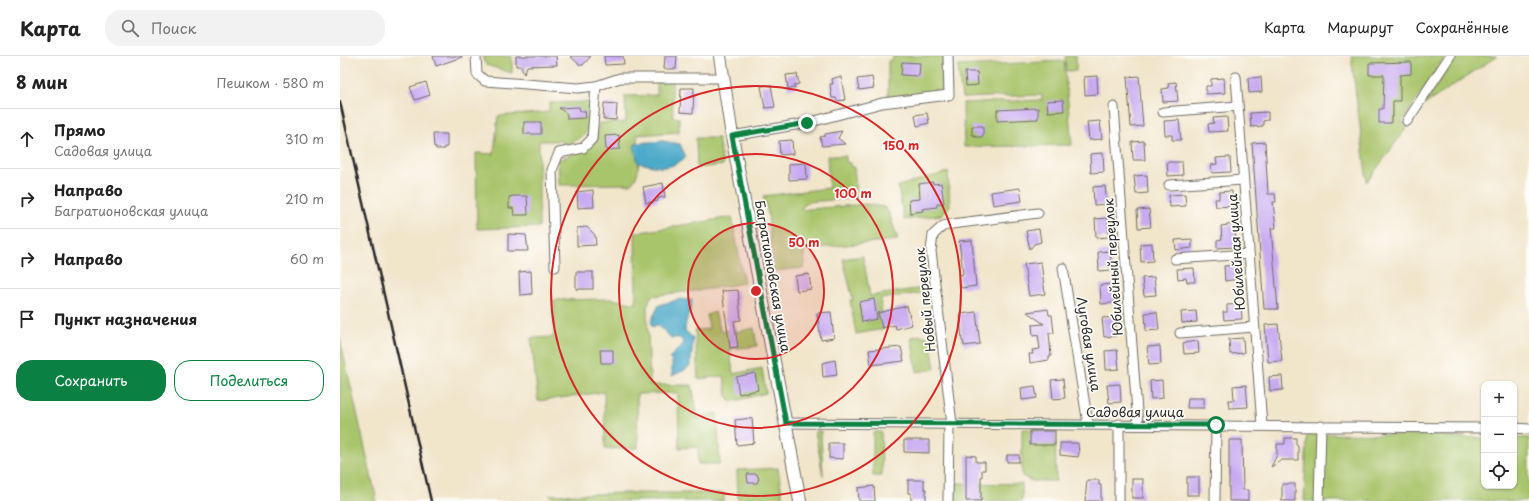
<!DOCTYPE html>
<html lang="ru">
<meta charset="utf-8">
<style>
body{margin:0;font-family:"Playpen Sans",sans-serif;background:#f2f2f2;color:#222}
.controls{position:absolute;right:12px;bottom:12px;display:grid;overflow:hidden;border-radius:8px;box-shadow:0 1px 3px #0004}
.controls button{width:36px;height:36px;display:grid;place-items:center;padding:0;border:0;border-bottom:1px solid #e0e0e0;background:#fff;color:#222;font:20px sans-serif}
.stop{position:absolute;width:12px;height:12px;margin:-9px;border:3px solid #0b8043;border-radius:50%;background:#fff}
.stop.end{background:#0b8043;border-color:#fff;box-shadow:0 1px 4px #0008}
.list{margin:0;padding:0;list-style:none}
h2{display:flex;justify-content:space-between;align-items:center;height:52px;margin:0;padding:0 16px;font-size:17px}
h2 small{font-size:13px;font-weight:400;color:#767676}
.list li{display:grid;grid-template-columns:26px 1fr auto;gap:12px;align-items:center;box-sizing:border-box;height:60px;padding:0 16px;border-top:1px solid #e0e0e0}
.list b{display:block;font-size:15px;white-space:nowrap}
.list p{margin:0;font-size:13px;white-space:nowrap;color:#767676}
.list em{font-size:13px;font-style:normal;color:#767676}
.actions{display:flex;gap:8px;padding:12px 16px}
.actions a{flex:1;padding:9px 0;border:1px solid #0b8043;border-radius:16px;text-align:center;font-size:14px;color:#0b8043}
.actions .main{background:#0b8043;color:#fff}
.icon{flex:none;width:22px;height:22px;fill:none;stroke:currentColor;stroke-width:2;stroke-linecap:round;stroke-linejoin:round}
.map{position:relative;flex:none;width:1189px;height:445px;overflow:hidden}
header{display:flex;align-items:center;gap:24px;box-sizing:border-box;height:56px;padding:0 20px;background:#fff;border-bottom:1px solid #e0e0e0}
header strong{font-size:19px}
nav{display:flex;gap:22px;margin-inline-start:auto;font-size:14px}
.search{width:280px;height:36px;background:#f2f2f2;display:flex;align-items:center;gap:10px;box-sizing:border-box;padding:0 14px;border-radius:16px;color:#767676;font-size:15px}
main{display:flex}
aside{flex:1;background:#fff}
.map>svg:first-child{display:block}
</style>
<header>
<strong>Карта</strong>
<div class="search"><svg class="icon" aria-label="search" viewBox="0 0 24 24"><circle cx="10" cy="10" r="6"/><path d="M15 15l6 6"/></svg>Поиск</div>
<nav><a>Карта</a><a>Маршрут</a><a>Сохранённые</a></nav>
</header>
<main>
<aside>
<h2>8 мин<small>Пешком · 580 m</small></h2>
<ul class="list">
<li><svg class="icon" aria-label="ahead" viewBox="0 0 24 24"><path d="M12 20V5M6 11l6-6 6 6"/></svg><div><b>Прямо</b><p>Садовая улица</p></div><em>310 m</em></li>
<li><svg class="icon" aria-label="right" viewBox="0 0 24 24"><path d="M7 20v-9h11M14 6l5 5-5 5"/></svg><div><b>Направо</b><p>Багратионовская улица</p></div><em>210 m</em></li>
<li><svg class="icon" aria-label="right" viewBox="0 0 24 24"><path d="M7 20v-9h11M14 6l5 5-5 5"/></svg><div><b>Направо</b></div><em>60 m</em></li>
<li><svg class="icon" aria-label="arrive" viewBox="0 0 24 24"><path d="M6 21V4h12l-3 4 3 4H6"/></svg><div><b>Пункт назначения</b></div></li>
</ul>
<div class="actions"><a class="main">Сохранить</a><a>Поделиться</a></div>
</aside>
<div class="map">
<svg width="1189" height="445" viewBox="0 0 1189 445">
<rect width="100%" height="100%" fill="#fdfcf7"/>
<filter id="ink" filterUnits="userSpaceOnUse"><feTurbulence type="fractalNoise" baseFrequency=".025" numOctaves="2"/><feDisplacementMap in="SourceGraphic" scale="8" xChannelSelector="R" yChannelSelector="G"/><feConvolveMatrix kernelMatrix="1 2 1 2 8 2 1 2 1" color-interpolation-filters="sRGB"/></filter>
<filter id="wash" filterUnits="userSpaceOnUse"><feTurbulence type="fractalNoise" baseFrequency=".012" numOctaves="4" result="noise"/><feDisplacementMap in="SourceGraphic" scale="16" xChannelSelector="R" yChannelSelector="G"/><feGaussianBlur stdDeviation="0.9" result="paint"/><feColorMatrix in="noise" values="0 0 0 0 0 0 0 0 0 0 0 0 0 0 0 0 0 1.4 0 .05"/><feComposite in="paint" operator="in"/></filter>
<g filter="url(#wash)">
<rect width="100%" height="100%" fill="#f1e5ca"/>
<!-- green -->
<g fill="#a9c56c" stroke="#6a784c">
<path d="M144,0h28v17l-26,-8 -3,-5z"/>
<path d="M553,0h50l-1,32 -4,6 -50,4v-37l5,-2z"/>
<path d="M725,0h11v15h-10z"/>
<path d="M1011,0h92l1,2 -43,65h9l-43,59z"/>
<path d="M1115,0h42l-73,49z"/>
<path d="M724,5l8,84 -108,2 -1,-44 79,-3v-5l-80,3 -4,-32z"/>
<path d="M317,22l15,1 1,38 6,1v14l-42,3c1,14 6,39 -6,49l-72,1 -1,-25 35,-15 6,-22 27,-1 -1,-26 32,-1z"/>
<path d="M252,46c-4,28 0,34 -29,43v-4h-24v86l-62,2 -1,-76 18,1 4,-38 51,-4v-9z"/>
<path d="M356,82h22l5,27 -26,3z"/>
<path d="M487,100h19v6l4,1 1,4h3l3,31 -50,4 -7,8 66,-6 18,3 5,6 9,27 -94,9v19l-31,3 -5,-58 -5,-17 66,-8z"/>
<path d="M608,116l2,34 -9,9 -37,5 -6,-34z"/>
<path d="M392,161l12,66 -34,6 -59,7 -4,11 3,78h42l6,33 19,-5 3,51h-22v-17l-19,1 -1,-55 -41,1 1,54 -33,1 -1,-57 -66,9 -7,-63 23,-1v-37l58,-1 24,5 -1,-71z"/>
<path d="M523,200l7,40 52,-8v5l-42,6 4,30 -28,5 -6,-34h3l-10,-41z"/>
<path d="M375,256l6,20 15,-4 1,4 17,-4 3,18 -27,3 3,25 29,-6 4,25 -35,9 -4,-5 -3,-21 -26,3 -3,-49 14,-1 -2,-14z"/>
<path d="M581,279l9,3 5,31 -18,3 -6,-35z"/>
<path d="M0,283l37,162h-37z"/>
<path d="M682,373h33l1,52h-24l-10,-5z"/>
<path d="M475,375h6l2,45z"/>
<path d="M533,376h8l1,44h-9z"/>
<path d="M967,378l141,1v2l36,1v48h30v-48h15v63h-225z"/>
<path d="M438,412l5,33h-45l-1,-31z"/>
<path d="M616,427l66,1v17h-66z"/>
<path d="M287,437h97v8h-170l-4,-6z"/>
</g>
<!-- water -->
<g fill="#4ba9c9" stroke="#3b6a7a">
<path d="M323,85l17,3 6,13c-19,15 -26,10 -48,6l-4,-17 2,-3z"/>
<path d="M340,243l12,1c0,12 -7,18 -7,30l8,8c0,10 -2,17 -2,27l-6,5 -13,6v-14l-3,-4 15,-15 -4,-5h-9l-13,-13 -6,2 -1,-6 8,-16z"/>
</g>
<g id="blocks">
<!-- building -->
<g fill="#c8aaf1">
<path d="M93,0h29v1l-26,9z"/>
<path d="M176,0h40l1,9 -30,1 -3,8 -3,-8h-5z"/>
<path d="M230,0h21l-8,9h-3z"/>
<path d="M264,0h19l1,8 -19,1z"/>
<path d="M325,0h12l-1,13h-12z"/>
<path d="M562,6l18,1 -1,13 -18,-1z"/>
<path d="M1071,6v12l-11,1v26h-7v16h-2v6h-12v-14h4l1,-34h-15v-12z"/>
<path d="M625,16h12l1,13 -12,1z"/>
<path d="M457,18l2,10 -5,1 1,3 -7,1 -2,-14z"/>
<path d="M757,20l1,18 -13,1 -1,-18z"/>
<path d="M799,20l4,50 -12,1 -4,-50z"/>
<path d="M497,21h4l4,23 -8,1 -1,-3h-4l-2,-14h3l-1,-5z"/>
<path d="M532,21l2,11 -15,2 -2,-11z"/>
<path d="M921,21l1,15 -13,1 -1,-15z"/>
<path d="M884,22l1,15 -19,1v-8h5v-7z"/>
<path d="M86,26l4,13 -15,5 -5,-13z"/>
<path d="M836,26l2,19 -15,1 -1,-13 7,-1 -1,-5z"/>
<path d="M431,29l4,22 -10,1 -4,-22z"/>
<path d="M341,32h13l-1,25 -13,-1z"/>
<path d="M723,44l1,11 -16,1 -1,-11z"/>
<path d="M264,47l13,1 -1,16 -13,-1z"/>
<path d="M239,51l1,4h5l1,7 -19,1v-5l-8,-6z"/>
<path d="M698,52v11l-41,2v-11z"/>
<path d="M928,56v8l-5,1v5l-12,1 -1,-14z"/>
<path d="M587,57l2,10 -12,3 -2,-11z"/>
<path d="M887,61l1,14 -19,1 -1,-8 6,-1 -1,-5z"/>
<path d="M839,64l2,20h-9v-5h-7l-1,-14z"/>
<path d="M760,65l2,18 -13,1 -2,-18z"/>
<rect x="184" y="66" width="17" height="12"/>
<path d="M632,70h11v11h-8v-2h-3z"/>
<path d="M502,75l-4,7 7,6 -23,2 -2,-9 5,-1v-2z"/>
<path d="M93,78h14v13h-3l1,2h-9v-2h-2z"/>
<path d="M279,79l1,14 -14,1 -1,-14z"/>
<path d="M452,84l1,14 -13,1 -1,-14z"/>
<path d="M804,85l1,19h-12l-1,-18z"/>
<path d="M925,86l3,52h7l1,8h-3l3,26h-5l7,81h-14l-12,-166z"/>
<path d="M763,97l1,19 -13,1 -1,-19z"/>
<path d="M890,101l1,15 -19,1 -1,-8 6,-1 -1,-6z"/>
<path d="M827,106h15l1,13 -15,1z"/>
<path d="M466,107l1,16 -18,1v-16z"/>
<path d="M807,119l1,18 -12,1 -2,-18z"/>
<path d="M593,126v2l8,-1 3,20 -7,1v3l-15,2 1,2 -13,2 -1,-13 11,-1 -1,-15z"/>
<path d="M323,127l2,14 -7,1v3l-12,2 -3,-16z"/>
<path d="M765,130l2,18 -13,1 -1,-18z"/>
<path d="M680,132l2,13 -29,4 -2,-13z"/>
<path d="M253,134l1,17 -16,1 -1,-16z"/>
<path d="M892,135l1,15 -17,1 -1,-8h4v-7z"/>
<path d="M845,138l1,12 -16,1 -1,-12z"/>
<path d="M173,140h14l1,19h-14l-1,-7h-4v-11z"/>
<path d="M809,153l2,18 -13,1 -1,-18z"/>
<path d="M768,162l1,19 -13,1 -1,-19z"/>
<path d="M895,168l1,23 -19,1v-8l5,-1 -1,-13z"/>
<path d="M247,171l8,8 1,10 -19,1v-18z"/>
<path d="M699,173l2,13 -7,2 -4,5 -4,-18z"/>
<path d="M168,178l18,1 2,16h-20z"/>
<path d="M852,183v9l-16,2 -1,-10z"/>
<path d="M632,184l4,46 -15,2 -2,-13 4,-1 -4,-33z"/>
<path d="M812,187l1,18 -12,1 -1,-18z"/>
<path d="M770,195l2,19 -13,1 -1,-19z"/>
<path d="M701,206l4,32 -16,2 -5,-32z"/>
<path d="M898,209l1,14 -14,2 -1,-15z"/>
<path d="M854,212l1,14h-8l-1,-4 -8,1 -1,-10z"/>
<path d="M191,215l1,23 -12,1 -1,-23z"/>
<rect x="236" y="216" width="17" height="17"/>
<path d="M469,218l2,15 -14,2 -2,-15z"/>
<path d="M814,221l2,18 -12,1 -2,-18z"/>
<path d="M773,228l1,19 -13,1 -1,-19z"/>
<path d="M398,234l3,30 -7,1 4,26 -8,1 -8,-57z"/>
<path d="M534,243l3,20 -15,3 -3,-20z"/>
<path d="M901,248l1,15 -18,1 -1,-8h4v-7z"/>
<path d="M567,250l5,19 -16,4 -1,-4 -13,3 -4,-15z"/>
<path d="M708,253l1,6h3l2,18h-5l2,23h-2v4l-19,3 -1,-9h4l-1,-4 8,-1 -2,-14 -5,1 -1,-11 12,-1 -17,-12z"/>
<path d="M856,255l1,11 -15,1 -1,-11z"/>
<path d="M491,256l3,26 -13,2 -4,-27z"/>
<path d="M636,256l4,32 -16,2 -1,-5h-1l-2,-27z"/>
<path d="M817,256l2,18 -13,1 -1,-18z"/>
<path d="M775,261l1,19 -12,1 -2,-19z"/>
<path d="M938,268l4,37 -14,1 -3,-37z"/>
<path d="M903,282l1,15 -14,1 -1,-15z"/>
<path d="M858,285l1,12 -15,1 -1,-11z"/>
<path d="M820,290l1,18 -12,1 -2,-18z"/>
<path d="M561,291l3,14 -33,4 -2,-15z"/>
<path d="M260,294h13v13h-12z"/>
<path d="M777,294l2,19 -13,1 -1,-19z"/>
<path d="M495,304l2,15 -14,2 -1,-14z"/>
<path d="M415,317l3,17 -19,4 -3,-17z"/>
<path d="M942,320l1,14 -13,1 -1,-14z"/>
<path d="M723,323l2,19 -12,1 -2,-19z"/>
<path d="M822,324l1,18 -12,1 -1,-18z"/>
<path d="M780,328l1,18 -12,1 -2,-18z"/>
<path d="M906,329l2,22 -19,1 -1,-8h6l-1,-14z"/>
<path d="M695,330l2,12 -15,2 -1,-12z"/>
<path d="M848,342h16v10h-17z"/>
<path d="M412,362l2,25 -17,2 -2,-25z"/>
<rect x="690" y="375" width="25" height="14"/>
<path d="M945,382h11v7h2v15h-16l-11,7 6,-12v-11h8z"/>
<path d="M564,384h25v13l-25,-1z"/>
<path d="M889,384h13l1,50h5v11h-19z"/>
<path d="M489,387h14v16l-14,-1z"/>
<path d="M720,387h18l1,11 -1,3 -18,-2z"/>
<path d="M626,399l10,1v6h9v8h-3v7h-1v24h-15z"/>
<rect x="667" y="399" width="12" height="7"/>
<path d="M407,418h10l2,5 -2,4h-9z"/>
<rect x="847" y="421" width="12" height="18"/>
<rect x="792" y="423" width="11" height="19"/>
<path d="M568,424h16v9h2v12h-15v-8h-3z"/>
<path d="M747,424h12v5h2v16h-16z"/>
<rect x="942" y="428" width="13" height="17"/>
<path d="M534,430l1,15h-16l-1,-13z"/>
</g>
</g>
</g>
<g filter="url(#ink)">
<use href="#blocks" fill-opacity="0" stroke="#706c63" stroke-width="1"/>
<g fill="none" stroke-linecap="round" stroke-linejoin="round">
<defs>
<g id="minor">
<path d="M136,0l1,18 8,7 93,7 18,-2 24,-8h103"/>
<path d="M896,21l26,348"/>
<path d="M774,51l24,318"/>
<path d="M823,56l75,-6"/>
<path d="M1067,65l43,-65"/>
<path d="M392,80l75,-13 75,-20 67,-8 -1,-39"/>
<path d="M829,129l74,-5"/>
<path d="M835,203l74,-5"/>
<path d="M215,211l-3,-97 7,-17 24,-5 9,-9 4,-53"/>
<path d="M723,212l25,156"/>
<path d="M840,277l74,-6"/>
<path d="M446,367l698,5"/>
<path d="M612,368l-21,-173 2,-16 10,-9 9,-2 86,-11"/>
<path d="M1174,372l15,1"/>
<path d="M608,445l1,-77"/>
<path d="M779,445v-77"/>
<path d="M875,445l1,-76"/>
<path d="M979,445l2,-75"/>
</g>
<path id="major" d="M380,0l12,80 68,365"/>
</defs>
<!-- minor casing -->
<use href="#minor" stroke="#706c63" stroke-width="11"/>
<!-- major casing -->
<use href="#major" stroke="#706c63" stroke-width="14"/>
<!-- minor -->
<use href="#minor" stroke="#fff" stroke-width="9"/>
<!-- major -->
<use href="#major" stroke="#fff" stroke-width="12"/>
<!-- rail -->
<path stroke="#2b2b2b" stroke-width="2.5" d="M0,46l91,399"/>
</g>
</g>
<g fill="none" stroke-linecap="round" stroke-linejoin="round" filter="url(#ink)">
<!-- route -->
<path stroke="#0b8043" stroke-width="5" d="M467,67l-75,13 54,287 430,2"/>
</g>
<!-- distance rings -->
<circle cx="416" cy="235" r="68" fill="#d62828" fill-opacity=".12"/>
<g fill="none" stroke="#d62828" stroke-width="2">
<circle cx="416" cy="235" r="68"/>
<circle cx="416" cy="235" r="137"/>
<circle cx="416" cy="235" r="205"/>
</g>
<g text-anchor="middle" stroke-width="3.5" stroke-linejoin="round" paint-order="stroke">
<!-- street labels -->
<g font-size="13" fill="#2b2b2b" stroke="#fdfcf7">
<text transform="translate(896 196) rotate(-94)" y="5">Юбилейная улица</text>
<text transform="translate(773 211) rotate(-94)" y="5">Юбилейный переулок</text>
<text transform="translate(433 220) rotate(80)" y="5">Багратионовская улица</text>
<text transform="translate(585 244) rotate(-96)" y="5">Новый переулок</text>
<text transform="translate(749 288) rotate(81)" y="5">Луговая улица</text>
<text x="795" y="361">Садовая улица</text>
</g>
</g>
<circle cx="416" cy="235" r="6" fill="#d62828" stroke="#fdfcf7" stroke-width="2"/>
<g font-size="12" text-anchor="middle" font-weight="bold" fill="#d62828" stroke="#fdfcf7" stroke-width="3.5" stroke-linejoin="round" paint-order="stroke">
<text x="561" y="94">150 m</text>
<text x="513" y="142">100 m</text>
<text x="464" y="191">50 m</text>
</g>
</svg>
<div class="controls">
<button>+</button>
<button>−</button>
<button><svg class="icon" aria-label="locate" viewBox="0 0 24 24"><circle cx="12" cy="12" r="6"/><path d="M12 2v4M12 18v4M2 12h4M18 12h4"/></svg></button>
</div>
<div class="stop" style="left:876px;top:369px"></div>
<div class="stop end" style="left:467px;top:67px"></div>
</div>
</main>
